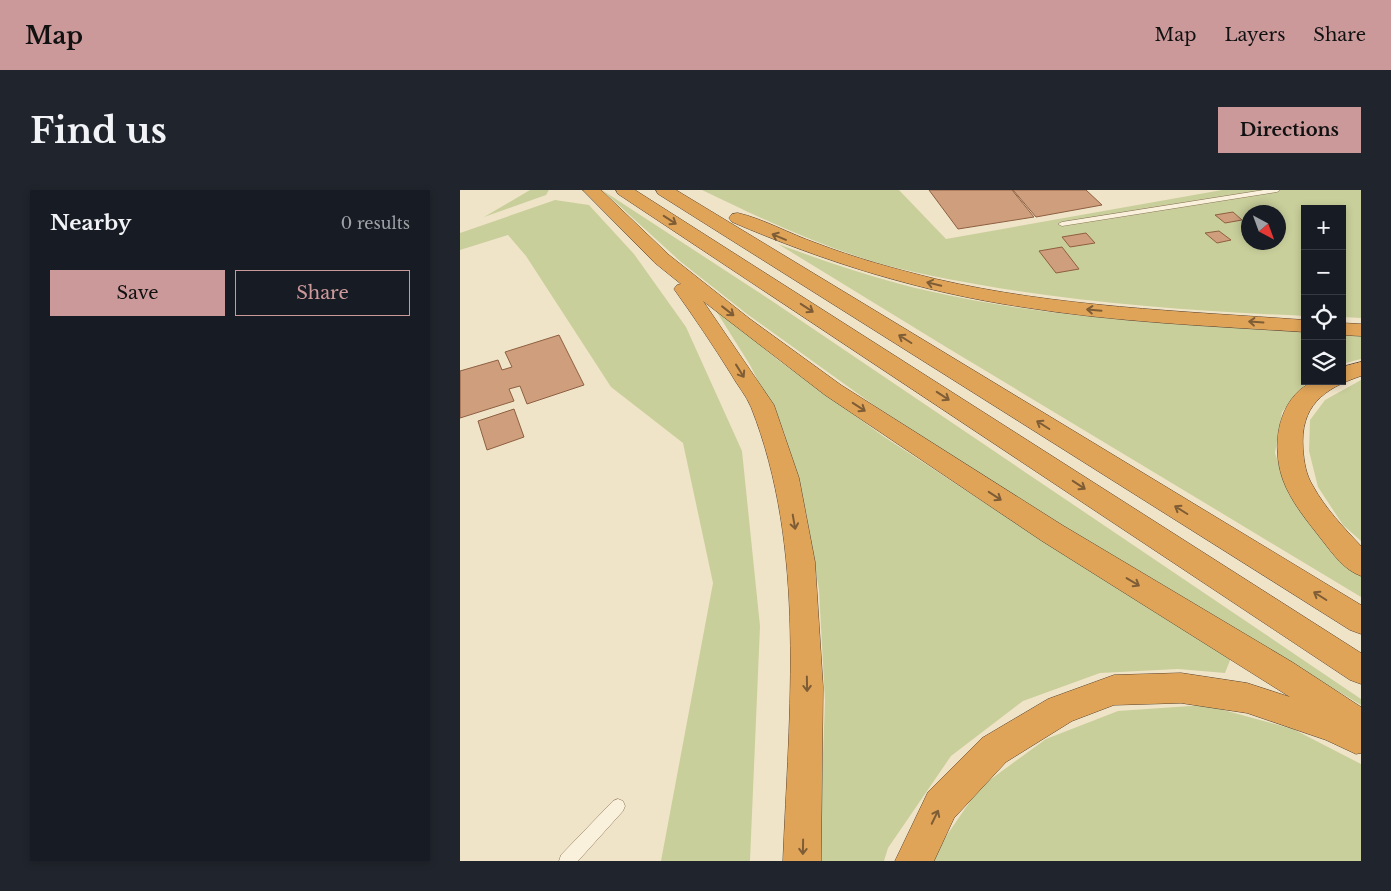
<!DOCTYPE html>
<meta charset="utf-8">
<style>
body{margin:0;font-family:"Libre Baskerville",serif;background:#20242c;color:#f1f3f6}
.controls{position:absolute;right:15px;top:15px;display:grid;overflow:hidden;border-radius:0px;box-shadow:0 2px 8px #0003}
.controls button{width:45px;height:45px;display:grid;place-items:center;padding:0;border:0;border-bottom:1px solid #363941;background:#171b24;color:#f1f3f6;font:25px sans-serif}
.compass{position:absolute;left:781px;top:15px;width:45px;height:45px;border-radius:50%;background:#171b24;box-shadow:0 2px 8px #0003;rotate:139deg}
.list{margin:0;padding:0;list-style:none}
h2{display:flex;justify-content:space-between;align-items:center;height:65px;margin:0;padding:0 20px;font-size:21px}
h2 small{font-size:16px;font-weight:400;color:#9ea1a6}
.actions{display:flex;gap:10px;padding:15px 20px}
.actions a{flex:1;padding:11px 0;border:1px solid #cc999b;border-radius:0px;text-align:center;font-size:18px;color:#cc999b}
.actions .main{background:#cc999b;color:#111}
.icon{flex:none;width:28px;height:28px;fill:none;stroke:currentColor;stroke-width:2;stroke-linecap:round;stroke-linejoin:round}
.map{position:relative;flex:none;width:901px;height:671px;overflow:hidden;border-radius:0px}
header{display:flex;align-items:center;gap:30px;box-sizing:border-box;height:70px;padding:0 25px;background:#cc999b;color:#111}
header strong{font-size:24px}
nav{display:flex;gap:28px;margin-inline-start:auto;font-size:18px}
.intro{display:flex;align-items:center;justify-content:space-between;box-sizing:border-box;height:120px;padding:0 30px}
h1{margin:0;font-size:35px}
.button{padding:12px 22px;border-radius:0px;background:#cc999b;color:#111;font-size:18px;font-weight:700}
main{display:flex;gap:30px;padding:0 30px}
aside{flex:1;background:#171b24;border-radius:0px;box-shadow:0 2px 8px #0003}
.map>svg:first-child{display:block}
</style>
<header>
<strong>Map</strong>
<nav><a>Map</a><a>Layers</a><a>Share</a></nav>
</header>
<div class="intro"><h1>Find us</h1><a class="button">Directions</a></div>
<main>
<aside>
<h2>Nearby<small>0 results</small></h2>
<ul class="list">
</ul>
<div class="actions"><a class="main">Save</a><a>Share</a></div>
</aside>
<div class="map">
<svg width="901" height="671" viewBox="0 0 901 671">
<rect width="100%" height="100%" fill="#f0e4c8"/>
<!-- green -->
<g fill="#c9cf9b" fill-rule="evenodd">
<path d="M70,0h19l-3,5 -62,22z"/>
<path d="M142,0l170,111 589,398v6l-323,-194 -163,-105 -128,-92 -66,-52z"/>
<path d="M242,0h197l47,49 276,-49h139v128l-19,-1v-108h-37v107c-109,-5 -217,-12 -324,-31 -41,-7 -82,-15 -122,-28 -55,-18 -105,-42 -157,-67zM788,22h30v30h-30z"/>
<path d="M95,10l34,5 45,49 52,73 56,124 18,175 -10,235h-89l52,-278 -30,-140 -72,-56 -85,-131 -18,-21 -48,15v-17z"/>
<path d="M318,54c40,15 81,29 122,40 130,34 271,40 405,48v49h3l-26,31 -7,41 14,42 47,57 25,21v24l-415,-250z"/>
<path d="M253,116l65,54 105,76 172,113 176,109 -6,15 -47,-4 -78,4 -77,28 -72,55 -63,92 -4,13h-65l6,-160 -6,-111 -13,-78 -22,-80 -34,-67z"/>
<path d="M882,145l19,1v23l-19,5z"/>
<path d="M901,190v161l-18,-16 -25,-38 -9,-36 1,-31 15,-20z"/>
<path d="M745,515l88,24 68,35v97h-432l51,-74 66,-48 72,-28z"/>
</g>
<!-- building -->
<g fill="#cf9f7d" stroke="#8d5f41">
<path d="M469,0h83l22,27 -76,12z"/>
<path d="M553,0h73l16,15 -66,12z"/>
<path d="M773,22l9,8 -17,3 -10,-8z"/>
<path d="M759,41l12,9 -14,3 -12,-10z"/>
<path d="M626,43l9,10 -25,4 -8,-10z"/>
<path d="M602,57l17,22 -23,4 -17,-22z"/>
<path d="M99,145l25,50 -57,19 -7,-18 -11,3 5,12 -54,17v-47l38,-11 4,10 10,-3 -7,-15z"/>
<path d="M54,219l10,28 -37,13 -9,-29z"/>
</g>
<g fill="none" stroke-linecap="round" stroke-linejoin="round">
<defs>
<g id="lane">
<path d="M804,0h16l-3,2 -215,34 -4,-2 4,-2z"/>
<path d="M158,609l5,2 2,5 -2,5 -45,50h-19l2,-6 52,-54z"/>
</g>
<g id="highway">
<path d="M123,0h18l68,65 81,64 91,66 221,140 230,137 69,45v46l-5,1 -30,-14 -79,-27 -66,-10 -67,2 -42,16 -66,41 -52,56 -20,43h-39l33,-69 54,-54 66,-39 66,-24 67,-2 66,10 43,14 -248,-156 -217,-146 -122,-94 71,104 25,73 16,84 8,125 -2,174h-38c6,-149 24,-313 -32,-454 -5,-12 -14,-22 -20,-33 -18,-29 -37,-57 -57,-85l3,-4 4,-1 -26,-21z"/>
<path d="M156,0h19l726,463v31l-11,-4 -732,-486z"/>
<path d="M196,0h20l685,415v29l-11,-4 -692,-436z"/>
<path d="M278,23c26,6 52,21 78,30 39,15 79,26 120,36 121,28 245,32 369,41v12c-95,-6 -190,-10 -283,-25 -101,-15 -197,-45 -290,-85l-3,-4 3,-4z"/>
<path d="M882,133l19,1v12l-19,-1z"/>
<path d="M901,172v14c-38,13 -61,30 -58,73 1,13 3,26 10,37 12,22 31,42 48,60v30c-17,-6 -28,-22 -39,-36 -14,-18 -31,-38 -39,-60 -12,-33 -6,-81 29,-98 8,-3 22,-1 30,-1v-14z"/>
</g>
</defs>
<!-- lane casing -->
<use href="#lane" stroke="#8d765c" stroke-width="1"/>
<!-- highway casing -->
<use href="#highway" stroke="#5b4430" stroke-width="1"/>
<!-- lane -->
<use href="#lane" fill="#faf1dc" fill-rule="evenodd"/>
<!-- highway -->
<use href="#highway" fill="#e0a458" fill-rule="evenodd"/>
</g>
<!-- one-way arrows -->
<defs><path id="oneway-shaft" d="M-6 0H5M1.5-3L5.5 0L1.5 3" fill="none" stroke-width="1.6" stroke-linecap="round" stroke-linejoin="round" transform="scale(1.25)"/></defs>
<g stroke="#7e5d36">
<use href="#oneway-shaft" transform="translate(210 30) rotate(33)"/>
<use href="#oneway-shaft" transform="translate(319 47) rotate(-157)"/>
<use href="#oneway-shaft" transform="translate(474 94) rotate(-166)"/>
<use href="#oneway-shaft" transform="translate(347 118) rotate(33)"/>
<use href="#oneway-shaft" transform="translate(634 120) rotate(-175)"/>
<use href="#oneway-shaft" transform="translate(268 121) rotate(38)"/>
<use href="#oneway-shaft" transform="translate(796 132) rotate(-176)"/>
<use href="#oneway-shaft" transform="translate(445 149) rotate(-148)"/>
<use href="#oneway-shaft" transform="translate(280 181) rotate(58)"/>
<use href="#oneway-shaft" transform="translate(483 206) rotate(33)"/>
<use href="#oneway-shaft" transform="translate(399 217) rotate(33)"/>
<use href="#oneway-shaft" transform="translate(583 235) rotate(-148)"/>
<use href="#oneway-shaft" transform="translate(619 295) rotate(33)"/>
<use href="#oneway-shaft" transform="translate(535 306) rotate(33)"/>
<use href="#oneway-shaft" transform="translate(721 320) rotate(-148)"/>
<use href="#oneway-shaft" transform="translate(334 332) rotate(80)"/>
<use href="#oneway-shaft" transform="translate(673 392) rotate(31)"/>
<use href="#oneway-shaft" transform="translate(860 406) rotate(-148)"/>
<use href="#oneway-shaft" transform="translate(347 494) rotate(89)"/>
<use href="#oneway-shaft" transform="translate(475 627) rotate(-64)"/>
<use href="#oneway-shaft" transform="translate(343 657) rotate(91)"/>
</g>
</svg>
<div class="controls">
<button>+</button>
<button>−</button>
<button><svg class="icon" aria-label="locate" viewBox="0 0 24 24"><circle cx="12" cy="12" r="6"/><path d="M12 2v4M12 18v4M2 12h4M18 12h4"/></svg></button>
<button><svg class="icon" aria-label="layers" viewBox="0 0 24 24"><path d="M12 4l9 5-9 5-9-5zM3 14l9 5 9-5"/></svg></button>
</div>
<svg class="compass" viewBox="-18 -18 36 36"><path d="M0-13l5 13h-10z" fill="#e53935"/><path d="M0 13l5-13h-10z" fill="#9ea1a6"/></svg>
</div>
</main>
